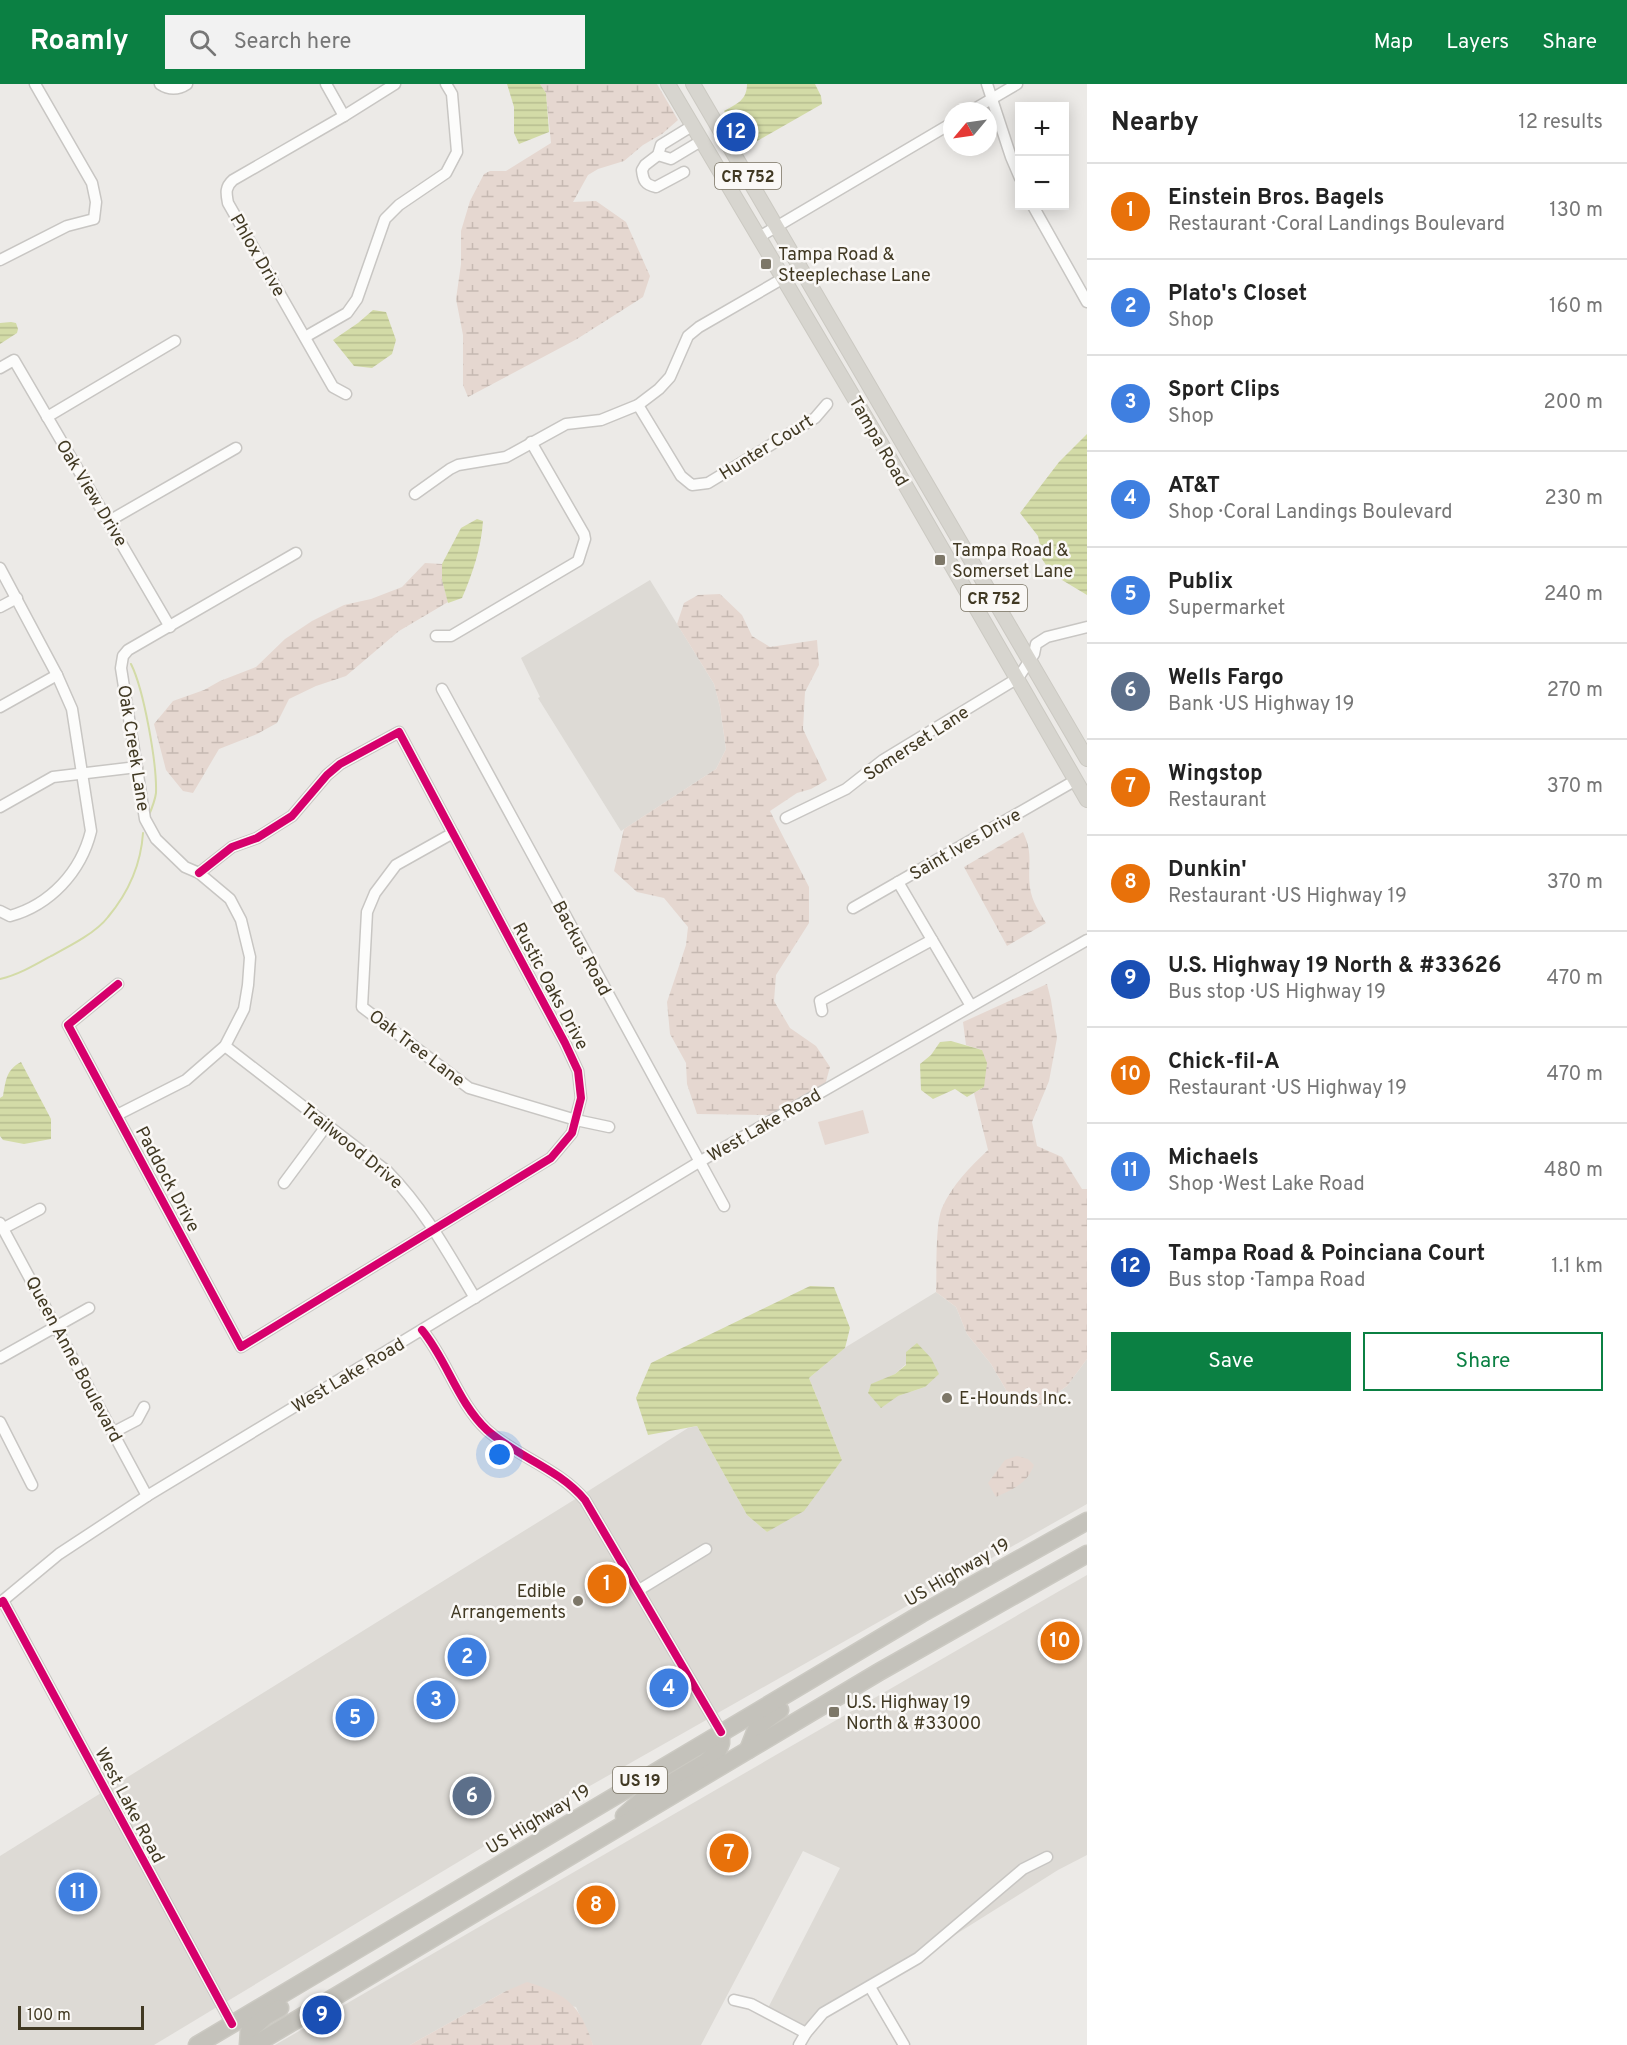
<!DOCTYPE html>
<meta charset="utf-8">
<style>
body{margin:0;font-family:Overpass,sans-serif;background:#f2f2f2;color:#222}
.controls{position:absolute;right:18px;top:18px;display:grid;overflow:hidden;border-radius:0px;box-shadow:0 3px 15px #0003}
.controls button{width:54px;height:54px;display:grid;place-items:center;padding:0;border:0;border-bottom:2px solid #e0e0e0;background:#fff;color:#222;font:30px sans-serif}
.compass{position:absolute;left:943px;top:18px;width:54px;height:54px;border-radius:50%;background:#fff;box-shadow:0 3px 15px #0003;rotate:241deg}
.scale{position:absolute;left:18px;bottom:15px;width:126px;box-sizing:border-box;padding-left:6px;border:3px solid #413923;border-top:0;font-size:16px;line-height:21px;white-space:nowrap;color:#413923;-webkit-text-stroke:4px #faf8f6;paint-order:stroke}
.you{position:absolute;left:500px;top:1371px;width:21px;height:21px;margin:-15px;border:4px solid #fff;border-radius:50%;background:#1a73e8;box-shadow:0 0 0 9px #1a73e833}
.badge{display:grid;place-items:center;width:39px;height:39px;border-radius:50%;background:#0b8043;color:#fff;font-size:20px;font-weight:700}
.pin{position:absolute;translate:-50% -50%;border:3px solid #fff;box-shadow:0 2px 6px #0006}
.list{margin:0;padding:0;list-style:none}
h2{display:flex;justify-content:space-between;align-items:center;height:78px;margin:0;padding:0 24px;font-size:26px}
h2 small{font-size:20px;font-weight:400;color:#767676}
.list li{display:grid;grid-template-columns:39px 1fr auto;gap:18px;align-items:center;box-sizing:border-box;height:96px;padding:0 24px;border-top:2px solid #e0e0e0}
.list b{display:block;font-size:22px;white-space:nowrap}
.list p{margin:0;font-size:20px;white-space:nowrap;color:#767676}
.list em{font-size:20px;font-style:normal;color:#767676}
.actions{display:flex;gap:12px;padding:18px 24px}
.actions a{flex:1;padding:14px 0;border:2px solid #0b8043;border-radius:0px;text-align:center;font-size:21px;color:#0b8043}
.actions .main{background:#0b8043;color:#fff}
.icon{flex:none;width:33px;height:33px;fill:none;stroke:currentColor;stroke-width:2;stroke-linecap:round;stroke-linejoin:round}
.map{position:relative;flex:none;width:1087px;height:1961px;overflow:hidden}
header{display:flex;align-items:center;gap:36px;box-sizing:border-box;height:84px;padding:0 30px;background:#0b8043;color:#fff}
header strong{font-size:28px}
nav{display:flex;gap:33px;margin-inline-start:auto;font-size:21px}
.search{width:420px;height:54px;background:#f2f2f2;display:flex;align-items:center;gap:15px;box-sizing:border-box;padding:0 21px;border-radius:0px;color:#767676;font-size:22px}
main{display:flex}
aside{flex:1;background:#fff}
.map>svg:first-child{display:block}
</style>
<header>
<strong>Roamly</strong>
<div class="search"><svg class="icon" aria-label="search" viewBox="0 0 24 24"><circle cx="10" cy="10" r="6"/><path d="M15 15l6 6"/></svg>Search here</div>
<nav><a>Map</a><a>Layers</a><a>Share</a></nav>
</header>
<main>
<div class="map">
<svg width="1087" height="1961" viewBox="0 0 1087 1961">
<defs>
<pattern id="wetland-marsh" width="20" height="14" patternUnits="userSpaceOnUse" patternTransform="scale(1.5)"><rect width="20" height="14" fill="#e5d7d0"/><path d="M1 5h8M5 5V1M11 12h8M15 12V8" fill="none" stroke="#c6b9b2"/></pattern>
<pattern id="water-rules" width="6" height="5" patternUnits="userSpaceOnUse" patternTransform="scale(1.5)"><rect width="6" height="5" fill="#d3dba7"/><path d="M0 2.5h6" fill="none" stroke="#b6bd8f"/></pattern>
</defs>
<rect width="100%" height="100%" fill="#eceae7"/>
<!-- built -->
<g fill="#dddad5" fill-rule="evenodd">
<path d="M650,496l64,104 6,23 6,42 -10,20 -95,62 -83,-133 2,-1 -19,-39z"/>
<path d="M936,1208l20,15 11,27 24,30 18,31 27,13 31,-22 20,-27v145l-371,210 -71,-123 67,-41 -5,-7 -66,40 -56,-90 103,-65 9,-2 50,89 20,17 58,-50 17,-22 -33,-82 37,-31zM906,1280l19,23 -27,9 -30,-3 3,-8 24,-11z"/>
<path d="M577,1414l131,221 -210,119 -272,164 -116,-214z"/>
<path d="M1087,1491v280l-29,15 -116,73 83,-70 28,-15 -4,-7 -29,15 -105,88 -94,56 -17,17 -36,-19 72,-140 -37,-17 -102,194h-108l-17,-38 -70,-16 -96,54h-135z"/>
<path d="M101,1709l116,214 -63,38h-154v-189z"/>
</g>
<!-- wetland -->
<g fill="url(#wetland-marsh)">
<path d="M540,0h117l21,36 -16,14 -19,11 -19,16 -26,8 -10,6 -15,27 23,-1 30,21 24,54 -7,21 -66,42 -109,58 -5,-12v-50l-7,-36 5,-35v-33l9,-30 14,-27 6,-3h16l45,-28 -5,-50z"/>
<path d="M425,479l17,1v16l6,22 -49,29 -53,45 -30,10 -27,13 -12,24 -20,11 -38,15 -26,44 -10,-2 -17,-21 -12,-46 19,-23 31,-11 16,-9 36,-14 29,-28 27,-18 32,-16 27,-6 31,-12z"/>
<path d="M720,510l22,21 10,21 18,11 47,-7 2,25 -14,27 -2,37 24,51 -16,9 -14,4 -27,18 39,76v36l-33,52 -2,26 16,27 26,18 14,21 -5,18 -53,30 -75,-1 -10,-30 -1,-21 -16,-29 -3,-32 19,-57 2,-18 -24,-29 -27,-6 -23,-21 10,-42 92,-60 10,-20 -6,-42 -6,-23 -37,-60 7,-21 14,-8z"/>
<path d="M1023,748c11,23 4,33 7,56 2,13 9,24 16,35l-39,23 -43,-79z"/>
<path d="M1047,900l4,16 6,38 -8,43 -17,41 5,24 25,11 20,32h5v170l-20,27 -31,22 -17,-5 -10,-8 -18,-31 -24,-30 -11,-27 -20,-15c1,-20 -1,-68 6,-84 10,-23 28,-41 46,-58l-14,-57 10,-6 -2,-37 -16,-5 -3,-23z"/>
<path d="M1017,1372l11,3 6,6c-7,19 -21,24 -38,32l-8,-14 17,-23z"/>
<path d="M527,1898c40,12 53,23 66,63h-183l96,-54z"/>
</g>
<!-- pitch -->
<path fill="#e5d7d0" d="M863,1026l6,23 -44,12 -7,-23z"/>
<!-- water -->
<g fill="url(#water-rules)">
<path d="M507,0h33l6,9 3,39 -30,12 -5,-11v-26z"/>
<path d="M747,0h68l6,12 1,8 -65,37 -14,3 -19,-33c13,-7 23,-11 23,-27z"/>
<path d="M373,226l13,2 10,28 -4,14 -20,14 -18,-2 -21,-26 25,-17z"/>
<path d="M11,238l5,1 2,6 -1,4 -17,11v-21z"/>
<path d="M1087,350v161l-35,-21 -16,-24 4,-5 -2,-9 -18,-23 39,-51z"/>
<path d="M477,435l6,2c-2,28 -10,51 -21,77l-14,5 -6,-23v-16l19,-36z"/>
<path d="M951,957l31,9 5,13 -3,24 -17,10 -12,-8 -22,10 -12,-9 -1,-26 11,-9 9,-13z"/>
<path d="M21,978l30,57v20l-27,5 -21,-4 -3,-4v-38l3,-2c3,-16 3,-26 18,-34z"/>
<path d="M810,1202l24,1 16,41 -5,20 -36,30 33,82 -38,51 -37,21 -20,-17 -50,-89 -49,9 -12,-37 15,-35z"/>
<path d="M917,1259l14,15 8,16 -14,13 -27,9 -17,12 -13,-15 3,-9 24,-10 11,-9v-13z"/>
</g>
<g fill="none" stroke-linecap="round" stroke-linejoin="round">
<!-- stream -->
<g stroke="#d3dba7" stroke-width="2">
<path d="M131,580c13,26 26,100 25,129 -1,7 -4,15 -7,22"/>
<path d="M0,895c18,-4 35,-14 51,-23 17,-9 45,-23 57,-39 20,-24 33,-53 35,-84"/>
</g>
<defs>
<g id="minor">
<path d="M160,0c9,6 18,6 27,0"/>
<path d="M326,0l18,32"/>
<path d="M987,0l24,73 9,21"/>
<path d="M971,27l46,-27"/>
<path d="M658,71l13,4 30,-18"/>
<path d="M684,88l-28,15c-11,-2 -13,-7 -14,-17l3,-5 13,-10 3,-10 31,-19"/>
<path d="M1033,122l54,96"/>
<path d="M759,153l193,-114"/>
<path d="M0,176l67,-34 27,-7 2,-17 -4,-19 -57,-99"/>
<path d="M305,253l42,-24 10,-14 28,-80 14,-14 47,-32 11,-21 -5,-58 -6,-10"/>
<path d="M0,284l14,-8 156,267"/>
<path d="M346,310l-13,-7 -105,-184c-2,-10 -3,-16 5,-23l111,-64 51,-32"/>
<path d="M638,321l43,71 11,9 16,-2 107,-65 12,-14"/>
<path d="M47,333l128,-76"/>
<path d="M415,410l35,-25 8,-4 48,-8 60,-33 35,-4 37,-15 21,-16 11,-12 18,-41 11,-9 102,-59"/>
<path d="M109,437l127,-73"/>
<path d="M0,484l57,107 15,34 19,122c-10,41 -41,74 -81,85l-10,-5"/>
<path d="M0,523l17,-9"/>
<path d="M436,552h15l127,-75 7,-22 -1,-5 -53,-92"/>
<path d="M442,605l282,517"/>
<path d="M0,623l57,-32"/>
<path d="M0,723l53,-30 84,-10"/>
<path d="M786,734l60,-29 37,-29 135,-82 16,-24 2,-10 11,-7 40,-10"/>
<path d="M453,749l-57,32 -21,28 -8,19 -5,95 107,81 107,32 33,7"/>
<path d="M898,798l73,124"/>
<path d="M853,824l223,-128"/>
<path d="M118,900l-50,41 173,322 310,-189 21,-25 9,-35 -3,-27 -13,-28 -166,-311 -59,32 -13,11 -35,41 -35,22 -25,9 -33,26"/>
<path d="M822,927l-2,-10 112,-61"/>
<path d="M225,962l163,126c37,38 60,81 87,126"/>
<path d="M117,1031l69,-35 39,-34 19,-37 4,-24 2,-28 -9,-37 -11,-21 -31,-26 -14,-6 -29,-28 -11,-20 -24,-151 2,-12 5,-6 168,-97"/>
<path d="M284,1099l43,-58"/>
<path d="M0,1139l147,273"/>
<path d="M4,1144l36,-19"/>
<path d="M422,1246c25,30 36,73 65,100 30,27 71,38 98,70l136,232"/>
<path d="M0,1274l89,-50"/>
<path d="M0,1338l32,63"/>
<path d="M114,1348l23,-12 7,-13"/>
<path d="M639,1506l67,-41"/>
<path d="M3,1517l229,423"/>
<path d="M0,1519l59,-49 88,-58 552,-334 388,-222"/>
<path d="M870,1903l34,58"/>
<path d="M734,1916l17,4 55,29"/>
<path d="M799,1961l7,-12 17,-20 95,-55 105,-89 24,-12"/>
</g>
<g id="major">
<path d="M668,0l217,366 202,350"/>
<path d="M693,0l394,675"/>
</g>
<g id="highway">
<path d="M748,1666l9,-23 23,-17"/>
<path d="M624,1732l18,-16 64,-38 12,-11 3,-8v-11"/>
<path d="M197,1961l724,-431 166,-93"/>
<path d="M248,1961l1,-14 17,-15 14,-8"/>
<path d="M254,1961l625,-373 208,-118"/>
</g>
</defs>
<!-- minor casing -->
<use href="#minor" stroke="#c8c6c3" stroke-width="13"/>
<!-- major casing -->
<use href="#major" stroke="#cbc9c2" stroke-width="16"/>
<!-- highway casing -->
<use href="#highway" stroke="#cbc9c2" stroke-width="19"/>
<!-- minor -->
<use href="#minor" stroke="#fcfcfb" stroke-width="10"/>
<!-- major -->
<use href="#major" stroke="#d7d5cf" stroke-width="14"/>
<!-- highway -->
<use href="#highway" stroke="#c4c2bb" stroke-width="16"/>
<defs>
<g id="cycleway">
<path d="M118,900l-50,41 173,322 310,-189 21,-25 9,-35 -3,-27 -13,-28 -166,-311 -59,32 -13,11 -35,41 -35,22 -25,9 -33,26"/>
<path d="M422,1246c25,30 36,73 65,100 30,27 71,38 98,70l136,232"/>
<path d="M0,1519l3,-2 229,423"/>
</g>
</defs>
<!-- cycleway casing -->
<use href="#cycleway" stroke="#faf8f6" stroke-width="11"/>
<!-- cycleway -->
<use href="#cycleway" stroke="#d6006c" stroke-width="8"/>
</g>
<!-- markers -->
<g fill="#7d7768" stroke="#faf8f6" stroke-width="2">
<rect x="760" y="174" width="12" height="12" rx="3"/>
<rect x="934" y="470" width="12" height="12" rx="3"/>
<circle cx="947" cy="1314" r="6"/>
<circle cx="578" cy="1517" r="6"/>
<rect x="828" y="1622" width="12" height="12" rx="3"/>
</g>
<g text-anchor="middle" stroke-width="5" stroke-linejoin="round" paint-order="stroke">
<!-- shield labels -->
<g fill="#faf8f6" stroke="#787262" stroke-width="1.5">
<rect x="715" y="79" width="66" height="26" rx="4.5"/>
<rect x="961" y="501" width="66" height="26" rx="4.5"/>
<rect x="613" y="1683" width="54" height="26" rx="4.5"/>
</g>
<g font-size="16" font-weight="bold" fill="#413923">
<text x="748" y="98">CR 752</text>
<text x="994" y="520">CR 752</text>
<text x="640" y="1702">US 19</text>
</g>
<!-- poi labels -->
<g font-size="18" fill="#413923" stroke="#faf8f6" text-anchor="start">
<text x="778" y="176">Tampa Road &amp;<tspan x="778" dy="21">Steeplechase Lane</tspan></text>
<text x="952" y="472">Tampa Road &amp;<tspan x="952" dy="21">Somerset Lane</tspan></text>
<text x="959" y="1320">E-Hounds Inc.</text>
<text x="566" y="1513" text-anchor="end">Edible<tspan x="566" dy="21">Arrangements</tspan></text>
<text x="846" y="1624">U.S. Highway 19<tspan x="846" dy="21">North &amp; #33000</tspan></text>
</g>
<!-- street labels -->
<g font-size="18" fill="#413923" stroke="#faf8f6">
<text transform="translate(258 171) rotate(60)" y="6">Phlox Drive</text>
<text transform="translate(879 357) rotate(60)" y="6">Tampa Road</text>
<text transform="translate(766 363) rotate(-32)" y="6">Hunter Court</text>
<text transform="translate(92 409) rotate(59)" y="6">Oak View Drive</text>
<text transform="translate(916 659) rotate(-33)" y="6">Somerset Lane</text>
<text transform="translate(134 664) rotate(81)" y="6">Oak Creek Lane</text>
<text transform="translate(965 760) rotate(-30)" y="6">Saint Ives Drive</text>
<text transform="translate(582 864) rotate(62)" y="6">Backus Road</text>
<text transform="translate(551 902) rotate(62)" y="6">Rustic Oaks Drive</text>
<text transform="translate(417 964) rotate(37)" y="6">Oak Tree Lane</text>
<text transform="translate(764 1041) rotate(-30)" y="6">West Lake Road</text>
<text transform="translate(352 1062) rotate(39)" y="6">Trailwood Drive</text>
<text transform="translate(168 1095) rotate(62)" y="6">Paddock Drive</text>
<text transform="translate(74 1275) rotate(62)" y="6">Queen Anne Boulevard</text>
<text transform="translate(348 1291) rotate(-31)" y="6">West Lake Road</text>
<text transform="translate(957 1488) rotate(-30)" y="6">US Highway 19</text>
<text transform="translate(130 1721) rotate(62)" y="6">West Lake Road</text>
<text transform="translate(538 1735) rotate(-31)" y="6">US Highway 19</text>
</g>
</g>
</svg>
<div class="controls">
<button>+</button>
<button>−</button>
</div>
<svg class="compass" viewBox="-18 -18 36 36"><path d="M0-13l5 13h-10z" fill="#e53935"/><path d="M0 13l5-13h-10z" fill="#767676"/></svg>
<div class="scale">100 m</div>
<div class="you"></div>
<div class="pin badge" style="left:607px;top:1500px;background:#e8710a">1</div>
<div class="pin badge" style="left:467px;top:1573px;background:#3f7fe0">2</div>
<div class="pin badge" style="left:436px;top:1616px;background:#3f7fe0">3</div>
<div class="pin badge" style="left:669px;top:1604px;background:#3f7fe0">4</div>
<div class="pin badge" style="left:355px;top:1634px;background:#3f7fe0">5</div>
<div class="pin badge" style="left:472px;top:1712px;background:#5c6f8a">6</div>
<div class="pin badge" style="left:729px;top:1769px;background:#e8710a">7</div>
<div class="pin badge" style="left:596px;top:1821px;background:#e8710a">8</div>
<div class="pin badge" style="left:322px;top:1931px;background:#1a4fb4">9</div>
<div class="pin badge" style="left:1060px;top:1557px;background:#e8710a">10</div>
<div class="pin badge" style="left:78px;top:1808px;background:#3f7fe0">11</div>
<div class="pin badge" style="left:736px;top:48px;background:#1a4fb4">12</div>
</div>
<aside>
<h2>Nearby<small>12 results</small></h2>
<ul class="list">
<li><span class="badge" style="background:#e8710a">1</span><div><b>Einstein Bros. Bagels</b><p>Restaurant · Coral Landings Boulevard</p></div><em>130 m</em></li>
<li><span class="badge" style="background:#3f7fe0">2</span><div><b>Plato's Closet</b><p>Shop</p></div><em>160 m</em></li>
<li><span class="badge" style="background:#3f7fe0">3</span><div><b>Sport Clips</b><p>Shop</p></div><em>200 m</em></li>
<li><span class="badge" style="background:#3f7fe0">4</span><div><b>AT&amp;T</b><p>Shop · Coral Landings Boulevard</p></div><em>230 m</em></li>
<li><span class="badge" style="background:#3f7fe0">5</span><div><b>Publix</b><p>Supermarket</p></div><em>240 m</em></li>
<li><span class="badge" style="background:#5c6f8a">6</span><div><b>Wells Fargo</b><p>Bank · US Highway 19</p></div><em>270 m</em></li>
<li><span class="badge" style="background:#e8710a">7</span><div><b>Wingstop</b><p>Restaurant</p></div><em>370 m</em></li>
<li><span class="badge" style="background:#e8710a">8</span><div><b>Dunkin'</b><p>Restaurant · US Highway 19</p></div><em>370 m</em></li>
<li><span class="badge" style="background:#1a4fb4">9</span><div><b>U.S. Highway 19 North &amp; #33626</b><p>Bus stop · US Highway 19</p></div><em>470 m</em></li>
<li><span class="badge" style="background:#e8710a">10</span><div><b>Chick-fil-A</b><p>Restaurant · US Highway 19</p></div><em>470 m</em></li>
<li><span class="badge" style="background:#3f7fe0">11</span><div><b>Michaels</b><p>Shop · West Lake Road</p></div><em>480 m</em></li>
<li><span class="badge" style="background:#1a4fb4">12</span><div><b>Tampa Road &amp; Poinciana Court</b><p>Bus stop · Tampa Road</p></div><em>1.1 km</em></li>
</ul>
<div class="actions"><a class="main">Save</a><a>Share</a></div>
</aside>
</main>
